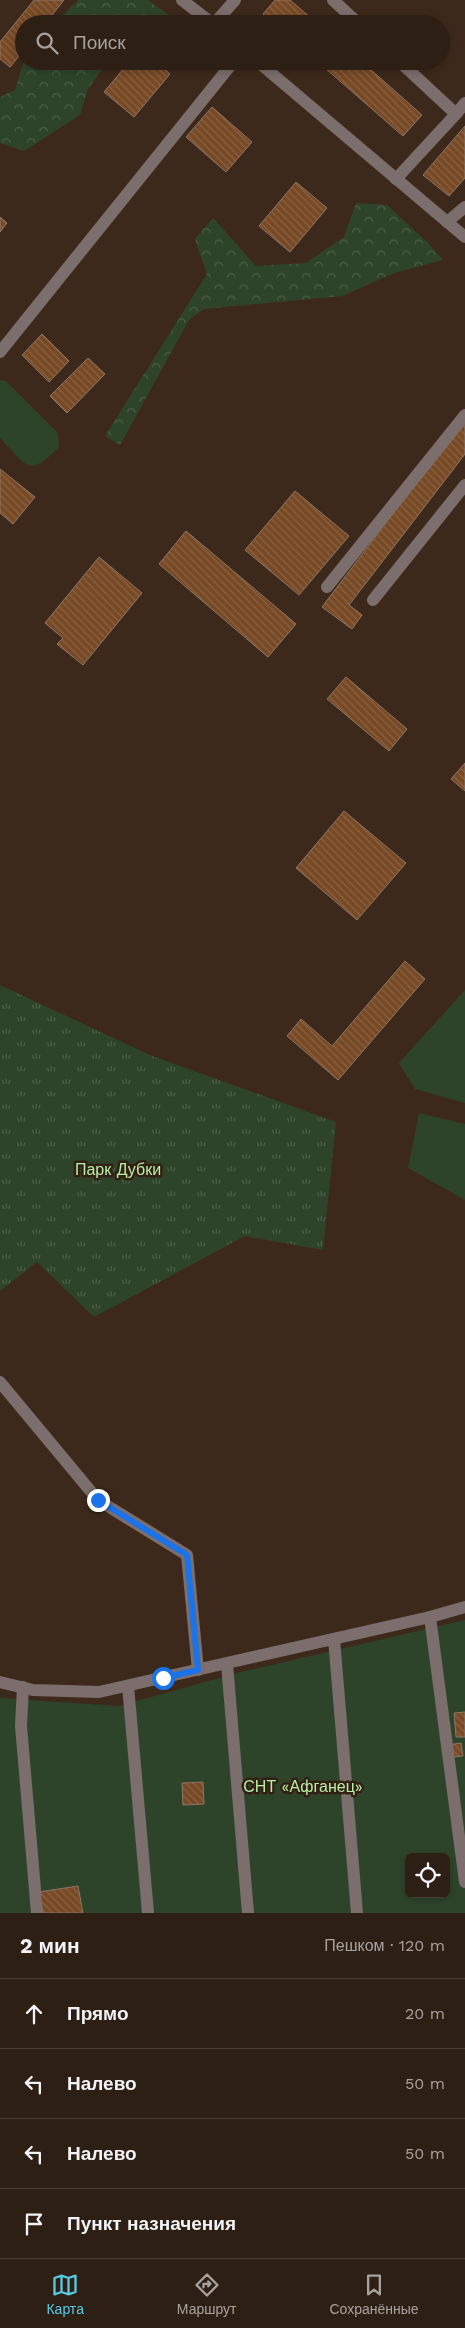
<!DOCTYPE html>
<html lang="ru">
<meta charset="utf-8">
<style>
body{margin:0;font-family:"Work Sans",sans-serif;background:#36271d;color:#f1f3f6}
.controls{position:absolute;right:15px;bottom:15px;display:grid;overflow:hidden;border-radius:8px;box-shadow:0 2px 8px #0003}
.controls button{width:45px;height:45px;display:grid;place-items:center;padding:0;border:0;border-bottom:1px solid #493d34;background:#2e1f14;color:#f1f3f6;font:25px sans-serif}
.stop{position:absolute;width:15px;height:15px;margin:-11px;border:4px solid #1a73e8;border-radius:50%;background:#fff}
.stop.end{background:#1a73e8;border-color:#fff;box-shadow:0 1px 5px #0008}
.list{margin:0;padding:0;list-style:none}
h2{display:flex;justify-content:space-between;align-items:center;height:65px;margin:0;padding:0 20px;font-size:21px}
h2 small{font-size:16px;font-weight:400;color:#a7a2a0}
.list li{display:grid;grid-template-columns:32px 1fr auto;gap:15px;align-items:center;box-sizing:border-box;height:70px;padding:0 20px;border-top:1px solid #493d34}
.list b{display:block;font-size:19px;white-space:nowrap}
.list em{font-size:16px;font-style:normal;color:#a7a2a0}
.icon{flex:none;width:28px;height:28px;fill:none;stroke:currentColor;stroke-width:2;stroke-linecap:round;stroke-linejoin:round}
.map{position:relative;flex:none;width:465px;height:1913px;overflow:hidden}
.search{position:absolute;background:#2e1f14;box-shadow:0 2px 8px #0003;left:15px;right:15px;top:15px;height:55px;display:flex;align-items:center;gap:12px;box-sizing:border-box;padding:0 18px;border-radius:28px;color:#a7a2a0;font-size:19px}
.sheet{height:345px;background:#2e1f14}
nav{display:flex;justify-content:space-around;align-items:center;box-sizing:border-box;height:70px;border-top:1px solid #493d34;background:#2e1f14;font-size:14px;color:#a7a2a0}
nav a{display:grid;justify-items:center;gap:2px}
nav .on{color:#58c9e3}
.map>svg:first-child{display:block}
</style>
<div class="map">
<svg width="465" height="1913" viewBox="0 0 465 1913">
<defs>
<pattern id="grass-tufts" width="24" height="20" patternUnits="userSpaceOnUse" patternTransform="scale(1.25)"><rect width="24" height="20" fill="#2e442a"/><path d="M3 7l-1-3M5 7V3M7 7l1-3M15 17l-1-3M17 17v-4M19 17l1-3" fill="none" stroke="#4c5e47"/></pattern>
<pattern id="forest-crowns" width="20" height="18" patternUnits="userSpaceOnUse" patternTransform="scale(1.25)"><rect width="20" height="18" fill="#2e442a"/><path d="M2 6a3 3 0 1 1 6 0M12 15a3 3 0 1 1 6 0" fill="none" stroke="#4c5e47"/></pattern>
<pattern id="building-back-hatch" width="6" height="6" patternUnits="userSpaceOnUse" patternTransform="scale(1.25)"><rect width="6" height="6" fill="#774925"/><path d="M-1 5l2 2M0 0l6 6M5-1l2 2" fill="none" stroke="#8a6243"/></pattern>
</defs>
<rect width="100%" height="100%" fill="#3d291b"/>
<!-- grass -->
<path fill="url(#grass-tufts)" d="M0,985l152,71 184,66 -13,128 -78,-14 -151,81 -57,-55 -37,29z"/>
<!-- forest -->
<g fill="url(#forest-crowns)">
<path d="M78,0h70l33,24h-127z"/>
<path d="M24,60l84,1 -20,28 -8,26 -56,36 -24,-8v-46l15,-7z"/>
<path d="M356,203l31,2 40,37 16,18 -49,13 -52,23 -138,13 -15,11 -69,125 -15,-9 102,-162 -12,-35 18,-21 43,48 50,-3 38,-26z"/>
</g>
<!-- garden -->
<g fill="#2e442a" fill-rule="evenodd">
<path d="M0,380l6,1 52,52 1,14c-32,32 -31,19 -59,-9z"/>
<path d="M465,990v113l-50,-14 -16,-26z"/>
<path d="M419,1113l46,11v76l-57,-32z"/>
<path d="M465,1620v293h-465v-215l119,8 122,-34zM409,1857h37v37h-37z"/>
</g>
<!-- building -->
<g fill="url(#building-back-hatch)" stroke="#8d7666">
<path d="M34,0h30l-19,24h-21v26l-14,17 -10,-8v-17z"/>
<path d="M275,0h15l28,24h-44l-11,-10z"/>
<path d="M130,61h25l15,13 -36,43 -30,-25z"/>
<path d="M317,61h44l61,54 -19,21z"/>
<path d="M212,107l40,35 -26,30 -40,-35z"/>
<path d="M465,126v52l-16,18 -26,-21z"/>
<path d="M296,182l31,26 -37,44 -31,-26z"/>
<path d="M0,217l7,6 -7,9z"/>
<path d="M42,334l27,27 -20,21 -27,-27z"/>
<path d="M88,358l17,16 -38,39 -17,-17z"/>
<path d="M465,419v35l-116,151 13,10 -10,14 -30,-22z"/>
<path d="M0,469l35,28 -22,27 -13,-11z"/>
<path d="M295,491l54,45 -50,59 -54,-45z"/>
<path d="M186,531l110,93 -28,33 -109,-93z"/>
<path d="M99,557l43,36 -59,72 -26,-21 6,-6 -18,-15z"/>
<path d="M346,677l61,52 -18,22 -62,-52z"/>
<path d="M465,763v28l-14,-12z"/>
<path d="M344,811l62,52 -49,57 -61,-52z"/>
<path d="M405,961l20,18 -87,101 -51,-44 14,-17 31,27z"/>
<path d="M465,1712v25h-9l-2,-24z"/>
<path d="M461,1743l2,13 -9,1 -13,-11z"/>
<path d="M203,1782l1,22 -21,1 -1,-22z"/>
<path d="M78,1886l5,27h-40l-4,-21z"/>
</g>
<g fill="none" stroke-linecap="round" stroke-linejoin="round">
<!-- minor -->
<g stroke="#7b6e6c" stroke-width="12">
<path d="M182,0l31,24"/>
<path d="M333,0l26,24"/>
<path d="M214,24l21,-24"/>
<path d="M257,61l208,176"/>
<path d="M456,114l9,-11"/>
<path d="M396,179l60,-65 -57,-53"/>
<path d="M447,222l18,-15"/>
<path d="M0,352l234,-291"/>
<path d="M327,587l138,-172"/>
<path d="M373,600l92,-115"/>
<path d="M0,1382l98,118 89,55 11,115"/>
<path d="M430,1617l35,265"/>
<path d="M334,1639l23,274"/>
<path d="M227,1664l21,249"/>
<path d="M0,1682l33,8 66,2 331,-75 35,-10"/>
<path d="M128,1686l20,227"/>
<path d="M23,1687l-2,39 16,187"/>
</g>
</g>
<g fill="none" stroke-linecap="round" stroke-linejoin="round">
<!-- route -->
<path stroke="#1a73e8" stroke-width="6" d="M98,1500l89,55 11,115 -35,8"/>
</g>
<g text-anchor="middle" stroke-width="5" stroke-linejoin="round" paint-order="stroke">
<!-- park labels -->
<g font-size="16" fill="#b4efaa" stroke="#332012">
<text x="118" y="1175">Парк Дубки</text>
<text x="303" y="1792">СНТ «Афганец»</text>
</g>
</g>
</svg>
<div class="controls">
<button><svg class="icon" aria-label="locate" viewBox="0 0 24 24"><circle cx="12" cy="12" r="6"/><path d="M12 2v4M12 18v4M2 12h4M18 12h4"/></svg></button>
</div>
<div class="stop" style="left:163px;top:1678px"></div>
<div class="stop end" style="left:98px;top:1500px"></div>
<div class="search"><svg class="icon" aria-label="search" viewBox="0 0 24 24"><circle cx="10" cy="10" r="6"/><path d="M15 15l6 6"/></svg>Поиск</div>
</div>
<section class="sheet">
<h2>2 мин<small>Пешком · 120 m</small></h2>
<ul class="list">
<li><svg class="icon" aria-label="ahead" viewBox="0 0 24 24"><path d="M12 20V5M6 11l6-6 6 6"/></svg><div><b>Прямо</b></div><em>20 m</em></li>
<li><svg class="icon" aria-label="left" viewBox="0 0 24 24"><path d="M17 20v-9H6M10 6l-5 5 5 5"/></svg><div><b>Налево</b></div><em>50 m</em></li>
<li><svg class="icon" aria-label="left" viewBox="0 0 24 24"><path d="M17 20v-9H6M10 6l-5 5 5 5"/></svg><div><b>Налево</b></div><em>50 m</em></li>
<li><svg class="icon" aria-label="arrive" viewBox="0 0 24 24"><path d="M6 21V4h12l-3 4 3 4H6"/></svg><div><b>Пункт назначения</b></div></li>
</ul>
</section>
<nav>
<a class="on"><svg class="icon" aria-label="map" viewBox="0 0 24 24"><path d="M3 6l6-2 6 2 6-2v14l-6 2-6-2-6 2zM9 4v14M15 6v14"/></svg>Карта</a>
<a><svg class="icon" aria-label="directions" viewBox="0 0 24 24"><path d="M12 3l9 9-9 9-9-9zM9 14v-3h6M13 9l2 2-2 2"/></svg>Маршрут</a>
<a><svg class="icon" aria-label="saved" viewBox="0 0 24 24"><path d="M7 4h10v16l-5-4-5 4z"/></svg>Сохранённые</a>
</nav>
